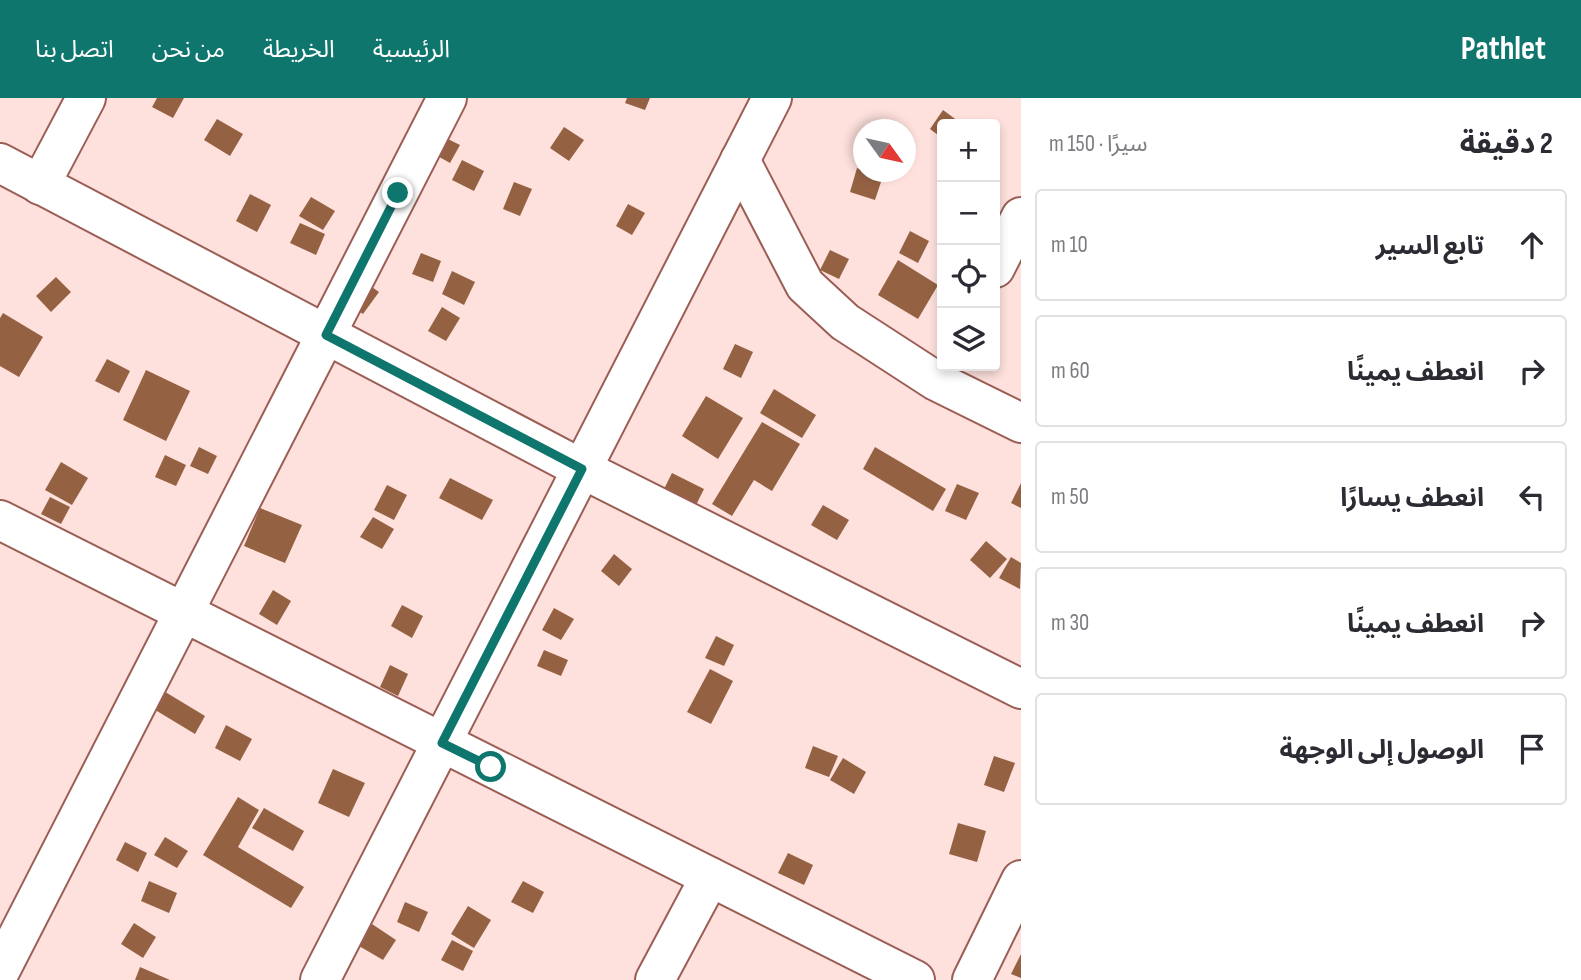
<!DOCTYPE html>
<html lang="ar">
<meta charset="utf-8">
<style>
body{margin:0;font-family:"Sofia Sans Condensed","Noto Sans Arabic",sans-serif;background:#f2f2f3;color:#2b2b33;direction:rtl}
.controls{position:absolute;right:21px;top:21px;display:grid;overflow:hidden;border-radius:7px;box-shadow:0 4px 10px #0003}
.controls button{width:63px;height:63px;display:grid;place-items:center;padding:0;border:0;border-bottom:2px solid #e1e1e2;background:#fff;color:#2b2b33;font:35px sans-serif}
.compass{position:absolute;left:853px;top:21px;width:63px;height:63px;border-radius:50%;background:#fff;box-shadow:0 4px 10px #0003;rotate:123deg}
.stop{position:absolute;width:21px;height:21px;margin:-16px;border:5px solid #0f766e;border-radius:50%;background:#fff}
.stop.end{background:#0f766e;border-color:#fff;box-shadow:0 2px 7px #0008}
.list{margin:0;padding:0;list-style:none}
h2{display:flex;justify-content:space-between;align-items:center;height:91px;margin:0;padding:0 28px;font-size:30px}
h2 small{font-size:23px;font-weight:400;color:#7c7c81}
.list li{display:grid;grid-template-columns:46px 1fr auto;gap:21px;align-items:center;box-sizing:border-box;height:112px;margin:0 14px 14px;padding:0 14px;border:2px solid #e1e1e2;border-radius:7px}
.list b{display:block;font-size:26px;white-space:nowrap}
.list em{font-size:23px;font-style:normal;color:#7c7c81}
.icon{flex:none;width:38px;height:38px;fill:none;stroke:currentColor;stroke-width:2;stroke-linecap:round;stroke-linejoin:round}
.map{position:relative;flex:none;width:1021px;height:882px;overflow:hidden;direction:ltr}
header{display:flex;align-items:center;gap:42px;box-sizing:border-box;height:98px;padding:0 35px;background:#0f766e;color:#fff}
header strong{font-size:33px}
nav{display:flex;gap:38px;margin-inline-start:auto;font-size:24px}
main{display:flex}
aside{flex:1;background:#fff}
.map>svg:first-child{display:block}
</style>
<header>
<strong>Pathlet</strong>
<nav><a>الرئيسية</a><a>الخريطة</a><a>من نحن</a><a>اتصل بنا</a></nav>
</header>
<main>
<aside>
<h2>2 دقيقة<small>سيرًا · 150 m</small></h2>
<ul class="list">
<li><svg class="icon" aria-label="ahead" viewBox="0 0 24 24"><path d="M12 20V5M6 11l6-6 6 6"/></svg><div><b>تابع السير</b></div><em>10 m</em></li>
<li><svg class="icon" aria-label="right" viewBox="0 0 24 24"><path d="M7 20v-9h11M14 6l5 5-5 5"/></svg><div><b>انعطف يمينًا</b></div><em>60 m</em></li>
<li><svg class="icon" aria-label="left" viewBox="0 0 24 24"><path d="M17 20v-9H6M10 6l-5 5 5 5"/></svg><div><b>انعطف يسارًا</b></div><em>50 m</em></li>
<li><svg class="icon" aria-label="right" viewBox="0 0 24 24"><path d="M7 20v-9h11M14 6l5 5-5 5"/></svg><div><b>انعطف يمينًا</b></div><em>30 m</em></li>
<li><svg class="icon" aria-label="arrive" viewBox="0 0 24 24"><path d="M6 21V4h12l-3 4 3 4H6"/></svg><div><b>الوصول إلى الوجهة</b></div></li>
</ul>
</aside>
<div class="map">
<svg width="1021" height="882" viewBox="0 0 1021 882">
<rect width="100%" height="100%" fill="#fee1dc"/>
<!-- building -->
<g fill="#956143">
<path d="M157,0h27l-11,20 -21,-11z"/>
<path d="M627,0h23l-5,12 -20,-7z"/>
<path d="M943,12l19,14h-20v14l-12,-9z"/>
<path d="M217,21l26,15 -13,22 -26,-16z"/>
<path d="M564,29l20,13 -15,21 -19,-13z"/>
<path d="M436,35l24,12 -10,18 -23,-13z"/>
<path d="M462,62l22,11 -10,20 -22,-11z"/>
<path d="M857,70l26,8 -8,24 -25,-8z"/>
<path d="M514,84l18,7 -12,27 -17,-7z"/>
<path d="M250,96l21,11 -14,27 -21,-11z"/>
<path d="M311,99l24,14 -12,19 -24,-14z"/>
<path d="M628,106l17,9 -13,22 -16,-9z"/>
<path d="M300,125l25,11 -9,21 -26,-12z"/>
<path d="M910,133l19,10 -11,22 -19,-10z"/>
<path d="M830,152l19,9 -10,20 -19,-9z"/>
<path d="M421,155l20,8 -8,21 -21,-8z"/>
<path d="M898,162l40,25 -20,34 -40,-24z"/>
<path d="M452,173l23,11 -11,23 -22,-11z"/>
<path d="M56,179l15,15 -20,20 -15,-16z"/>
<path d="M359,180l20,14 -16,22 -19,-13z"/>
<path d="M442,209l18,11 -14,23 -18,-10z"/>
<path d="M3,215l40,24 -24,40 -19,-11v-48z"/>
<path d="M735,246l18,8 -12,26 -18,-9z"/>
<path d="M107,261l23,12 -11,22 -24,-12z"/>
<path d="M146,272l44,21 -24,50 -43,-21z"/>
<path d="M774,291l42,26 -14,23 -42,-25z"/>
<path d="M706,298l37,22 -25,41 -36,-23z"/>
<path d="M762,324l38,22 -28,47 -18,-11 -22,36 -20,-12z"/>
<path d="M199,349l18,9 -9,18 -18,-8z"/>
<path d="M875,349l71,42 -13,22 -70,-42z"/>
<path d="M165,357l21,10 -10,21 -21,-9z"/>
<path d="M61,364l27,16 -16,27 -27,-15z"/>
<path d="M672,375l32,16 -10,20 -32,-16z"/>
<path d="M450,380l43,22 -11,20 -43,-22z"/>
<path d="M1021,385v25l-10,-5z"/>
<path d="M957,386l22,9 -13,27 -21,-9z"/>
<path d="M387,387l20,10 -13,25 -20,-10z"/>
<path d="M50,399l20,10 -9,17 -20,-10z"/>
<path d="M823,407l26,15 -12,20 -26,-15z"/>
<path d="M260,410l42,17 -17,38 -41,-17z"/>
<path d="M373,419l21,12 -12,20 -22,-12z"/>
<path d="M986,443l21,18 -17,19 -20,-18z"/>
<path d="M614,456l18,15 -13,17 -18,-15z"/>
<path d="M1011,459l10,6 -1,26 -21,-11z"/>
<path d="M273,492l18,11 -14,24 -18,-11z"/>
<path d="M402,507l21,11 -11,22 -21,-12z"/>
<path d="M554,510l20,11 -13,21 -19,-10z"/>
<path d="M716,538l18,9 -10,21 -19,-8z"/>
<path d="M544,552l24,10 -7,16 -24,-10z"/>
<path d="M390,567l18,9 -10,22 -18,-9z"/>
<path d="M710,571l23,12 -22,43 -24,-12z"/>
<path d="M162,592l43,26 -10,18 -43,-26z"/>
<path d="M226,627l26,14 -12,22 -25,-13z"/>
<path d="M813,648l25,10 -9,21 -24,-9z"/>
<path d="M994,658l21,7 -11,29 -20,-7z"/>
<path d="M843,660l23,14 -12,22 -24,-14z"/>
<path d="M333,671l32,14 -16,34 -31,-14z"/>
<path d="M238,699l21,13 -21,37 66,40 -13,21 -88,-53z"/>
<path d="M264,710l40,23 -11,20 -41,-23z"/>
<path d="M958,725l28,8 -9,31 -28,-8z"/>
<path d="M165,739l23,14 -11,17 -23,-13z"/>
<path d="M125,744l22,11 -9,19 -22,-12z"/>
<path d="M788,755l25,12 -9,20 -26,-12z"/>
<path d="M149,783l28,12 -8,20 -28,-12z"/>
<path d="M523,783l21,11 -11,21 -22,-11z"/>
<path d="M405,804l23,10 -9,20 -22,-10z"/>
<path d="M468,808l23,14 -17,28 -23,-14z"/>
<path d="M134,825l22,14 -13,21 -22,-14z"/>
<path d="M372,826l24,16 -13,20 -24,-14z"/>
<path d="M452,842l21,11 -10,20 -22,-11z"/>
<path d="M1021,856v24l-10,-4z"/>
<path d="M140,869l30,13h-35z"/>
</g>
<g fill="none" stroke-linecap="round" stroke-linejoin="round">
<defs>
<g id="minor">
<path d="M740,62l65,125 40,37 91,59 85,42"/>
<path d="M0,65l582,306 439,220"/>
<path d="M40,87l46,-87"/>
<path d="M995,170l26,-51"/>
<path d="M0,422l915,460"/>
<path d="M0,873l447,-873"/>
<path d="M320,882l452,-882"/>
<path d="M655,882l55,-103"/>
<path d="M972,882l49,-100"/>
</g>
</defs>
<!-- minor casing -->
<use href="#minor" stroke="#9b5e55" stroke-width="42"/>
<!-- minor -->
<use href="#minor" stroke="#fff" stroke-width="38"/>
</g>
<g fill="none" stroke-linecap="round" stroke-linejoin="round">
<!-- route -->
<path stroke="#0f766e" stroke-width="9" d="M398,95l-72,142 256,134 -140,274 49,24"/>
</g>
</svg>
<div class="controls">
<button>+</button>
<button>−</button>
<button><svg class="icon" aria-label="locate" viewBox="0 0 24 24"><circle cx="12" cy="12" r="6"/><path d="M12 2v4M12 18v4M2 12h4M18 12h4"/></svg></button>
<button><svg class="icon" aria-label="layers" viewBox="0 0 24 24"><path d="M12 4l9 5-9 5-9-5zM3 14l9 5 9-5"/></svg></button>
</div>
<svg class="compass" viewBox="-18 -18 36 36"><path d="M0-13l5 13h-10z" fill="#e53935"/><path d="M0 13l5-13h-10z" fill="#7c7c81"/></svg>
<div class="stop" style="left:491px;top:669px"></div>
<div class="stop end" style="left:398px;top:95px"></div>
</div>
</main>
